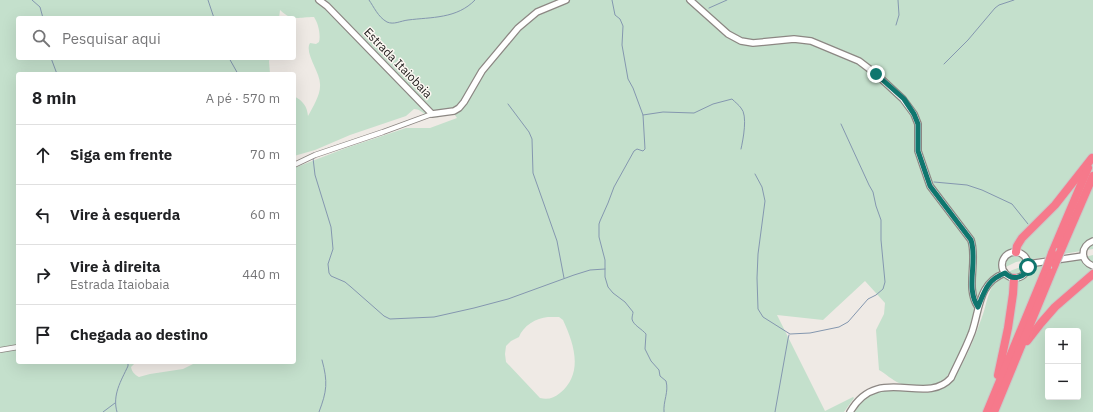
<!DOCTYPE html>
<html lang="pt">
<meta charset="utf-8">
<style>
body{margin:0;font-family:"IBM Plex Sans",sans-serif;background:#f2f2f2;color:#202124}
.controls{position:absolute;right:12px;bottom:12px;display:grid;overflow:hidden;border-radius:4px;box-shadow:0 4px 16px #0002}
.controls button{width:36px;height:36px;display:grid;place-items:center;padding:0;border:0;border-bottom:1px solid #e0e0e0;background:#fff;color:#202124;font:20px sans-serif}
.stop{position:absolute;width:12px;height:12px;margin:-9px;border:3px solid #0f766e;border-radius:50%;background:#fff}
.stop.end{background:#0f766e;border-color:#fff;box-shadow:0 1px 4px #0008}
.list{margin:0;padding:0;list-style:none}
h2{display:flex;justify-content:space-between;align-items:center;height:52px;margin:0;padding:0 16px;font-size:17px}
h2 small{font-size:13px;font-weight:400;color:#757577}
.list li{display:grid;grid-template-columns:26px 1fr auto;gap:12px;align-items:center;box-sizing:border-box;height:60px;padding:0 16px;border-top:1px solid #e0e0e0}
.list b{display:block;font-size:15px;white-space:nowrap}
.list p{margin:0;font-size:13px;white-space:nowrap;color:#757577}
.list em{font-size:13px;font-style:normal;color:#757577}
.icon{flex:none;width:22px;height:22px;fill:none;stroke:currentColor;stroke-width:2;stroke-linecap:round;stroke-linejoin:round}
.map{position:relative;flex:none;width:1093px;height:412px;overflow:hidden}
.search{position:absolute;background:#fff;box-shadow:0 4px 16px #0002;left:16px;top:16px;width:280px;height:44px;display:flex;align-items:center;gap:10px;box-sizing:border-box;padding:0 14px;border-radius:4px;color:#757577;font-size:15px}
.panel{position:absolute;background:#fff;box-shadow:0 4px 16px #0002;left:16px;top:72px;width:280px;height:292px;border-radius:4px}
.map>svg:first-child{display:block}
</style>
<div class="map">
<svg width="1093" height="412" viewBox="0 0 1093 412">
<rect width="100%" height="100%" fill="#efeae5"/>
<!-- green -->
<g fill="#c4e0cc" fill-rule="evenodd">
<path d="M0,0h1093v249l-77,13c-8,4 -17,8 -23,14 -9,8 -11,22 -15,33 -6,18 -22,63 -37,73 -9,6 -32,6 -42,1 -7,-3 -13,-9 -20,-13l-3,-40 8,-16 1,-11 -20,-22 -42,39 -46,-5 48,96 28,-14 1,1 -10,14h-844zM280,10c13,12 17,7 34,7 4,6 7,17 5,25l-3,2 -6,-1c-6,10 10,29 10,41 1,10 -7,23 -12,32 -1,-10 -5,-15 -14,-20v60l21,-6 35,-15 56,-19 8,-7c5,0 8,3 12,6 10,5 18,1 26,-4l5,7 -27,10h-24l-60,20 -52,20v194h-97l-14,7 -33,5 -11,3c-5,-3 -7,-5 -8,-10l5,-5h-118v-288h252l-1,-13 1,-3h-252v-40h261zM548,317h11l4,3c11,24 21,53 -3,73 -6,5 -12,7 -20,5l-34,-36 -1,-8 1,-8 5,-5 8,-4c4,-11 17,-19 29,-20z"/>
<path d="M1093,255v157h-241c10,-15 25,-24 43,-23 13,1 24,5 37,3 4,-1 10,-3 14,-6 16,-13 31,-54 38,-75 3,-10 5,-23 13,-31 5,-5 14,-10 21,-12 24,-8 51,-6 75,-13zM1048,331h30v66h-30z"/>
</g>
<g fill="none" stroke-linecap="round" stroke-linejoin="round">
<!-- stream -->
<g stroke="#8497af" stroke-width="1">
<path d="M32,0l8,7 3,11"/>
<path d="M208,0l6,18"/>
<path d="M369,0c5,7 9,17 18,22 7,3 13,-1 21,-2 23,-3 49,-1 67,-20"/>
<path d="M612,0l3,15 5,4 3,7 -1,19 6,34 5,9 10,27 2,34 -2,2 -6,-2 -3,2 -20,36 -6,16 -8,18 -1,3v13l6,23v17l3,10 5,6 12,9 8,10c0,2 -1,4 -1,7 1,6 10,10 14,15l-1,15 6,12 8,9 1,6 6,5c3,11 -3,20 -2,31"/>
<path d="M709,8l18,-8"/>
<path d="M896,25l3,-10 -1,-15"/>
<path d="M51,58l6,16"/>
<path d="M229,58l9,16"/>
<path d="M944,64l24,-24 27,-32 4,-3 15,-5"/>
<path d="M508,104l21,28 3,7 1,34 24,68 7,37"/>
<path d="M643,115l20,-3 31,1 19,-9 19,-5c3,3 7,6 9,9 7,7 2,32 0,41"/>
<path d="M313,158l2,17 16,52 2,22 -5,15 1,9 2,3 14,6 6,5 33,29 6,3 44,-2 40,-9 34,-9 66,-24 16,-5 15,-1"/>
<path d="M755,174l7,13 3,14 -7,53 -1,24 1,31 5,8 27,17 20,-1 29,-6 9,-5 20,-23 8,-4 7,-6 2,-7 -4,-42v-20l-5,-14 -3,-14 -4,-7 -28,-61"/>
<path d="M934,182l33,3 15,5 30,14 16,20"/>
<path d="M103,412l12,-9"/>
<path d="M117,412c-5,-17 4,-31 11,-46v-4"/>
<path d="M319,412c8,-21 9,-30 3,-52"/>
<path d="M775,412l13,-73 1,-4"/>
</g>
<defs>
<g id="minor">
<path d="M294,165l21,-10 68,-23 49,-18"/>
<path d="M0,350l18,-3"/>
</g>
<g id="tertiary">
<path d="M319,0l8,6 105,108 22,-3 5,-3 5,-6 18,-31 36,-43 19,-16 29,-12"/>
<path d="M690,0l38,34 13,7 12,2 41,-4 17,2 48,20 17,13 27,25 11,15 4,10v27l12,35 41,54c7,21 -6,48 7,67"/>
<path d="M1093,241c-13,5 -13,20 0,25"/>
<circle cx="1015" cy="265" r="13"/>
<path d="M1028,264l55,-8"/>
<path d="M850,412c28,-49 75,-5 101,-34 7,-15 15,-30 21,-46 8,-23 6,-49 33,-59"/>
</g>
<g id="motorway">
<path d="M1061,250l32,-74"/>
<path d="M1016,252l1,-6 5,-8 33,-33 37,-47"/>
<path d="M1052,253l36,-85"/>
<path d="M1027,341l14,-18 14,-16 38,-33"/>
<path d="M998,375l10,-47 5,-34 1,-16"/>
<path d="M987,412l60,-145"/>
<path d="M994,412l61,-148"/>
</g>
</defs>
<!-- minor casing -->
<use href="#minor" stroke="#8c8783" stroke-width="6"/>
<!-- tertiary casing -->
<use href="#tertiary" stroke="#8c8783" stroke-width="8"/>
<!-- motorway casing -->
<use href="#motorway" stroke="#c9c8c8" stroke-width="10"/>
<!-- minor -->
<use href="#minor" stroke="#fff" stroke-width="4.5"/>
<!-- tertiary -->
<use href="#tertiary" stroke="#fff" stroke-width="5.5"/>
<!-- motorway -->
<use href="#motorway" stroke="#f6798b" stroke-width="8"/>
<defs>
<g id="motorway-bridge">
<path d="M1055,264l6,-14"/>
<path d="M1047,267l5,-14"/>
</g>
</defs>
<!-- motorway-bridge casing -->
<use href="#motorway-bridge" stroke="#c9c8c8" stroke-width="10" stroke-linecap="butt"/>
<!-- motorway-bridge -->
<use href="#motorway-bridge" stroke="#f6798b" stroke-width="8"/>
</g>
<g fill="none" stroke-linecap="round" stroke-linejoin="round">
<!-- route -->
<path stroke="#0f766e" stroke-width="5" d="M876,74l28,25 10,15 4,10v27l12,35 41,54c7,21 -6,48 7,67 7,-17 9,-27 27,-34 8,8 20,5 23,-6"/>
</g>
<g text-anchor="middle" stroke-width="3" stroke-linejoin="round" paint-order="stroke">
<!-- street labels -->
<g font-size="12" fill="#1c1a19" stroke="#fcf7f2">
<text transform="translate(398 63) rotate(46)" y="4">Estrada Itaiobaia</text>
</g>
</g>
</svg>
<div class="controls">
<button>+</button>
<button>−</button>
</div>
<div class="stop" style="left:1028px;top:267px"></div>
<div class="stop end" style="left:876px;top:74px"></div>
<div class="search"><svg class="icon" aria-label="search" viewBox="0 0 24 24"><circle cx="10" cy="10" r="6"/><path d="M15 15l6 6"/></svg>Pesquisar aqui</div>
<section class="panel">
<h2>8 min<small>A pé · 570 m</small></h2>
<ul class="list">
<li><svg class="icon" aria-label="ahead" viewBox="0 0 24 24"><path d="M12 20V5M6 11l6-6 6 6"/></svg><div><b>Siga em frente</b></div><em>70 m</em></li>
<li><svg class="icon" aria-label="left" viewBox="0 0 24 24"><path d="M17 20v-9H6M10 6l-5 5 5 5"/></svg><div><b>Vire à esquerda</b></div><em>60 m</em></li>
<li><svg class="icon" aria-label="right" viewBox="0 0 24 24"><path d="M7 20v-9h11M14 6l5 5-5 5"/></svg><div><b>Vire à direita</b><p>Estrada Itaiobaia</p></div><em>440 m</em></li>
<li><svg class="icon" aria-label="arrive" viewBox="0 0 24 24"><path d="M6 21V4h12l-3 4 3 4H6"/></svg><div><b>Chegada ao destino</b></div></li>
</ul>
</section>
</div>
